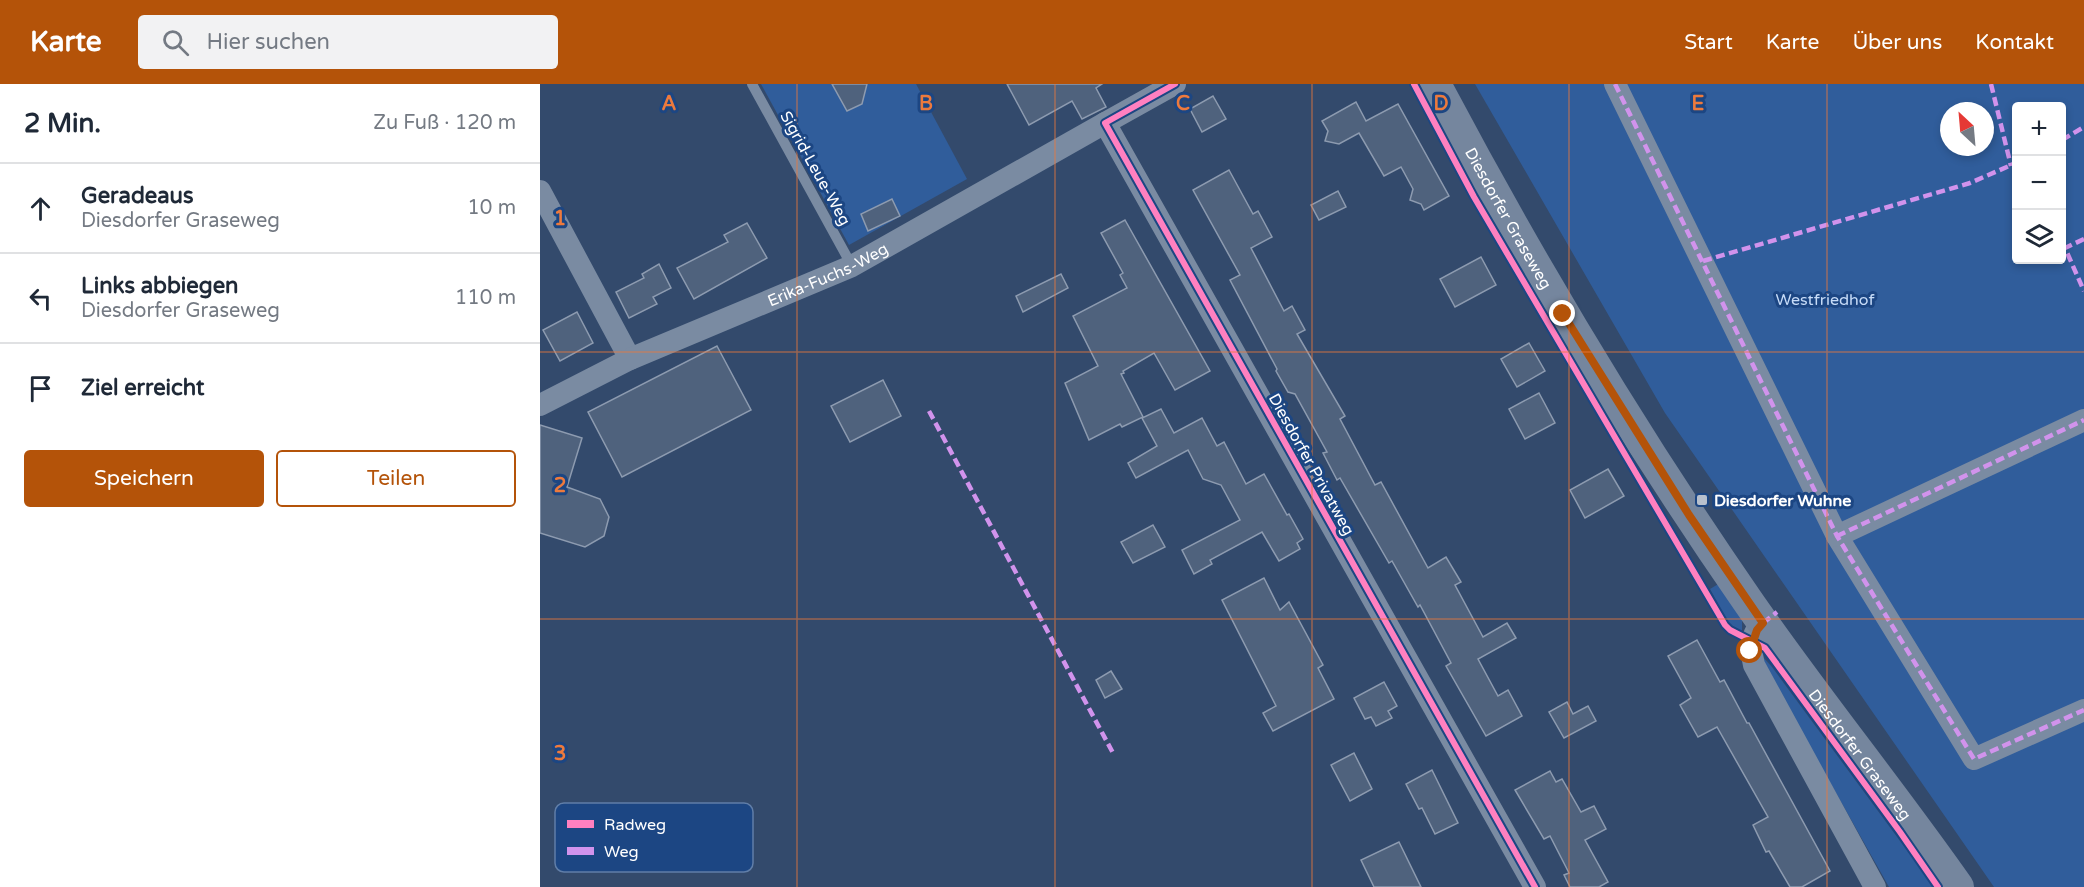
<!DOCTYPE html>
<html lang="de">
<meta charset="utf-8">
<style>
body{margin:0;font-family:"Varela Round",sans-serif;background:#f2f2f3;color:#1f2937}
.controls{position:absolute;right:18px;top:18px;display:grid;overflow:hidden;border-radius:6px;box-shadow:0 3px 9px #0003}
.controls button{width:54px;height:54px;display:grid;place-items:center;padding:0;border:0;border-bottom:2px solid #e0e1e3;background:#fff;color:#1f2937;font:30px sans-serif}
.compass{position:absolute;left:1400px;top:18px;width:54px;height:54px;border-radius:50%;background:#fff;box-shadow:0 3px 9px #0003;rotate:334deg}
.stop{position:absolute;width:18px;height:18px;margin:-14px;border:4px solid #b45309;border-radius:50%;background:#fff}
.stop.end{background:#b45309;border-color:#fff;box-shadow:0 2px 6px #0008}
.list{margin:0;padding:0;list-style:none}
h2{display:flex;justify-content:space-between;align-items:center;height:78px;margin:0;padding:0 24px;font-size:26px}
h2 small{font-size:20px;font-weight:400;color:#747a83}
.list li{display:grid;grid-template-columns:39px 1fr auto;gap:18px;align-items:center;box-sizing:border-box;height:90px;padding:0 24px;border-top:2px solid #e0e1e3}
.list b{display:block;font-size:22px;white-space:nowrap}
.list p{margin:0;font-size:20px;white-space:nowrap;color:#747a83}
.list em{font-size:20px;font-style:normal;color:#747a83}
.actions{display:flex;gap:12px;padding:18px 24px}
.actions a{flex:1;padding:14px 0;border:2px solid #b45309;border-radius:6px;text-align:center;font-size:21px;color:#b45309}
.actions .main{background:#b45309;color:#fff}
.icon{flex:none;width:33px;height:33px;fill:none;stroke:currentColor;stroke-width:2;stroke-linecap:round;stroke-linejoin:round}
.map{position:relative;flex:none;width:1544px;height:803px;overflow:hidden}
header{display:flex;align-items:center;gap:36px;box-sizing:border-box;height:84px;padding:0 30px;background:#b45309;color:#fff}
header strong{font-size:28px}
nav{display:flex;gap:33px;margin-inline-start:auto;font-size:21px}
.search{width:420px;height:54px;background:#f2f2f3;display:flex;align-items:center;gap:15px;box-sizing:border-box;padding:0 21px;border-radius:6px;color:#747a83;font-size:22px}
main{display:flex}
aside{flex:1;background:#fff}
.map>svg:first-child{display:block}
</style>
<header>
<strong>Karte</strong>
<div class="search"><svg class="icon" aria-label="search" viewBox="0 0 24 24"><circle cx="10" cy="10" r="6"/><path d="M15 15l6 6"/></svg>Hier suchen</div>
<nav><a>Start</a><a>Karte</a><a>Über uns</a><a>Kontakt</a></nav>
</header>
<main>
<aside>
<h2>2 Min.<small>Zu Fuß · 120 m</small></h2>
<ul class="list">
<li><svg class="icon" aria-label="ahead" viewBox="0 0 24 24"><path d="M12 20V5M6 11l6-6 6 6"/></svg><div><b>Geradeaus</b><p>Diesdorfer Graseweg</p></div><em>10 m</em></li>
<li><svg class="icon" aria-label="left" viewBox="0 0 24 24"><path d="M17 20v-9H6M10 6l-5 5 5 5"/></svg><div><b>Links abbiegen</b><p>Diesdorfer Graseweg</p></div><em>110 m</em></li>
<li><svg class="icon" aria-label="arrive" viewBox="0 0 24 24"><path d="M6 21V4h12l-3 4 3 4H6"/></svg><div><b>Ziel erreicht</b></div></li>
</ul>
<div class="actions"><a class="main">Speichern</a><a>Teilen</a></div>
</aside>
<div class="map">
<svg width="1544" height="803" viewBox="0 0 1544 803">
<rect width="100%" height="100%" fill="#334a6c"/>
<!-- green -->
<g fill="#305d9b" fill-rule="evenodd">
<path d="M221,0h155l51,95 -118,66z"/>
<path d="M935,0h609v803h-90l-329,-474zM1476,22h46v154h-46zM1409,27h36v36h-36z"/>
<path d="M1180,499l22,35v13l-13,-7 -19,-35z"/>
<path d="M1221,571l11,12 162,220h-45l-124,-220z"/>
</g>
<!-- building -->
<g fill="#4f627d" stroke="#8d9bb0" stroke-width="1.5">
<path d="M292,0h35l-5,20 -15,7z"/>
<path d="M467,0h95l-6,4 10,19 -24,12 -10,-18 -43,24z"/>
<path d="M673,12l13,23 -24,13 -12,-23z"/>
<path d="M816,18l10,19 32,-17 51,92 -25,14 -3,-6 -11,-4 3,-11 -12,-22 -17,9 -25,-43 -20,11 -14,-3 3,-10 -6,-10z"/>
<path d="M689,86l24,44 5,-3 14,26 -21,11 33,63 8,-5 13,24 -8,4 48,82 -5,3 35,66 6,-3 47,86 18,-11 15,25 -6,3 28,52 24,-14 9,15 -38,21 20,37 10,-6 14,26 -36,20 -40,-70 5,-3 -31,-58 -2,2 -26,-46 -3,2 -49,-85 -3,2 -14,-27 4,-1 -32,-58 -7,-2 -12,-21 1,-2 -47,-89 10,-5 -47,-85z"/>
<path d="M798,107l8,16 -27,13 -8,-15z"/>
<path d="M352,115l8,17 -32,15 -7,-17z"/>
<path d="M585,136l85,151 -35,19 -21,-37 -31,18 1,2 -3,1 22,43 -21,10 -2,-3 -31,16 -24,-57 33,-17 -25,-50 54,-28 -7,-13 3,-2 -22,-40z"/>
<path d="M207,139l20,35 -73,41 -17,-31 51,-26 -4,-7z"/>
<path d="M941,173l15,28 -41,22 -15,-28z"/>
<path d="M119,180l12,24 -18,9 4,7 -28,14 -13,-26 28,-14 -2,-4z"/>
<path d="M521,190l7,14 -45,24 -7,-16z"/>
<path d="M37,228l16,31 -33,18 -17,-31z"/>
<path d="M989,259l16,28 -28,16 -16,-28z"/>
<path d="M177,262l34,64 -129,67 -34,-65z"/>
<path d="M343,296l18,36 -51,26 -19,-36z"/>
<path d="M999,309l16,30 -30,16 -16,-30z"/>
<path d="M621,325l13,24 28,-15 15,28 7,-4 22,42 18,-10 23,41 2,-1 14,25 -6,4 3,6 -21,12 -17,-29 -52,28 2,4 -18,10 -12,-24 58,-30 -19,-35 -18,-6 -15,-29 -52,28 -8,-15 29,-17 -15,-28z"/>
<path d="M0,341l42,13 -15,49 33,12 9,18 -5,19 -19,11 -45,-14z"/>
<path d="M1068,385l16,27 -39,22 -15,-28z"/>
<path d="M613,441l12,22 -32,16 -12,-21z"/>
<path d="M724,494l16,32 9,-8 34,63 -5,3 16,31 -61,32 -10,-18 13,-7 -54,-106z"/>
<path d="M1157,556l23,42 4,-2 23,43h2l81,148 -28,16h-12l-21,-36 -3,1 -13,-27 15,-8 -51,-90 -19,10 -18,-32 11,-7 -23,-42z"/>
<path d="M571,587l11,18 -17,9 -9,-18z"/>
<path d="M844,598l13,24 -9,5 4,7 -16,8 -5,-9 -6,2 -11,-21z"/>
<path d="M1027,618l6,12 15,-8 8,15 -32,17 -15,-26z"/>
<path d="M814,669l18,36 -22,12 -19,-36z"/>
<path d="M892,686l26,53 -23,11 -13,-26 -3,1 -13,-25z"/>
<path d="M1010,687l6,11 6,-3 19,33 13,-6 12,23 -21,11 23,42 -9,5h-29l-6,-12 5,-2 -19,-37 -6,3 -29,-49z"/>
<path d="M859,758l22,45h-47l-13,-27z"/>
</g>
<g fill="none" stroke-linecap="round" stroke-linejoin="round">
<!-- lane -->
<path stroke="#7a8ba2" stroke-width="10" d="M212,0l100,182"/>
<!-- street -->
<g stroke="#7a8ba2" stroke-width="22">
<path d="M635,0l-70,39 430,764"/>
<path d="M1075,0l222,452 137,223 110,-49"/>
<path d="M0,107l90,168"/>
<path id="s1" d="M0,321l90,-46 222,-93 253,-143"/>
<path d="M1297,452l247,-116"/>
<path d="M1223,539c-13,11 -13,26 -9,42l121,222"/>
</g>
<!-- secondary -->
<path stroke="#75869e" stroke-width="32" id="s2" d="M895,0c94,178 197,350 312,516 67,97 143,190 211,287"/>
<!-- quiet -->
<g stroke="#d193ec" stroke-width="4.5" stroke-dasharray="9 4.5" stroke-linecap="butt">
<path d="M1075,0l222,452 137,223 110,-49"/>
<path d="M1451,0l20,82"/>
<path d="M1522,56l22,-13"/>
<path d="M1544,155l-19,9 19,43"/>
<path d="M1163,177l267,-78 46,-20"/>
<path d="M389,327l184,342"/>
<path d="M1297,452l247,-116"/>
<path d="M1223,539l14,-11"/>
</g>
<defs>
<g id="cycleway">
<path d="M635,0l-70,39 430,764"/>
<path d="M874,0l60,113 251,428 5,5 35,18 135,184 38,55"/>
</g>
</defs>
<!-- cycleway casing -->
<use href="#cycleway" stroke="#1c4683" stroke-width="10"/>
<!-- cycleway -->
<use href="#cycleway" stroke="#ff80c0" stroke-width="6"/>
</g>
<g fill="none" stroke-linecap="round" stroke-linejoin="round">
<!-- route -->
<path stroke="#b45309" stroke-width="8" d="M1023,230l126,201 74,108 -6,7 -7,21"/>
</g>
<!-- grid -->
<path fill="none" stroke="#ed7a3d" stroke-width="1.5" stroke-opacity="0.55" d="M257,0v803M515,0v803M772,0v803M1029,0v803M1287,0v803M0,268h1544M0,535h1544"/>
<!-- markers -->
<rect fill="#b8c0cc" stroke="#1c4683" stroke-width="2" x="1156" y="410" width="12" height="12" rx="3"/>
<g text-anchor="middle" stroke-width="6" stroke-linejoin="round" paint-order="stroke">
<!-- street labels -->
<g font-size="16" fill="#fff" stroke="#1c4683">
<text transform="translate(276 84) rotate(61)" y="6">Sigrid-Leue-Weg</text>
<text dy="6" stroke="none"><textPath href="#s2" startOffset="153">Diesdorfer Graseweg</textPath></text>
<text dy="6" stroke="none"><textPath href="#s1" startOffset="316">Erika-Fuchs-Weg</textPath></text>
<text transform="translate(772 380) rotate(61)" y="6">Diesdorfer Privatweg</text>
<text dy="6" stroke="none"><textPath href="#s2" startOffset="795">Diesdorfer Graseweg</textPath></text>
</g>
<!-- park labels -->
<g font-size="16" fill="#c7dcf8" stroke="#1c4683">
<text x="1285" y="221">Westfriedhof</text>
</g>
<!-- poi labels -->
<g font-size="16" font-weight="bold" fill="#fff" stroke="#1c4683" text-anchor="start">
<text x="1174" y="422">Diesdorfer Wuhne</text>
</g>
</g>
<!-- legend -->
<rect x="15" y="719" width="198" height="69" rx="9" fill="#1c4683" stroke="#607ea8" stroke-width="1.5"/>
<rect x="27" y="736" width="27" height="8" fill="#ff80c0"/>
<rect x="27" y="763" width="27" height="8" fill="#d193ec"/>
<g font-size="16" fill="#fff">
<text x="64" y="746">Radweg</text>
<text x="64" y="773">Weg</text>
</g>
<g font-size="20" text-anchor="middle" font-weight="bold" fill="#ed7a3d" stroke="#1c4683" stroke-width="6" stroke-linejoin="round" paint-order="stroke">
<text x="129" y="26">A</text>
<text x="386" y="26">B</text>
<text x="643" y="26">C</text>
<text x="901" y="26">D</text>
<text x="1158" y="26">E</text>
<text x="20" y="141">1</text>
<text x="20" y="408">2</text>
<text x="20" y="676">3</text>
</g>
</svg>
<div class="controls">
<button>+</button>
<button>−</button>
<button><svg class="icon" aria-label="layers" viewBox="0 0 24 24"><path d="M12 4l9 5-9 5-9-5zM3 14l9 5 9-5"/></svg></button>
</div>
<svg class="compass" viewBox="-18 -18 36 36"><path d="M0-13l5 13h-10z" fill="#e53935"/><path d="M0 13l5-13h-10z" fill="#747a83"/></svg>
<div class="stop" style="left:1210px;top:567px"></div>
<div class="stop end" style="left:1023px;top:230px"></div>
</div>
</main>
